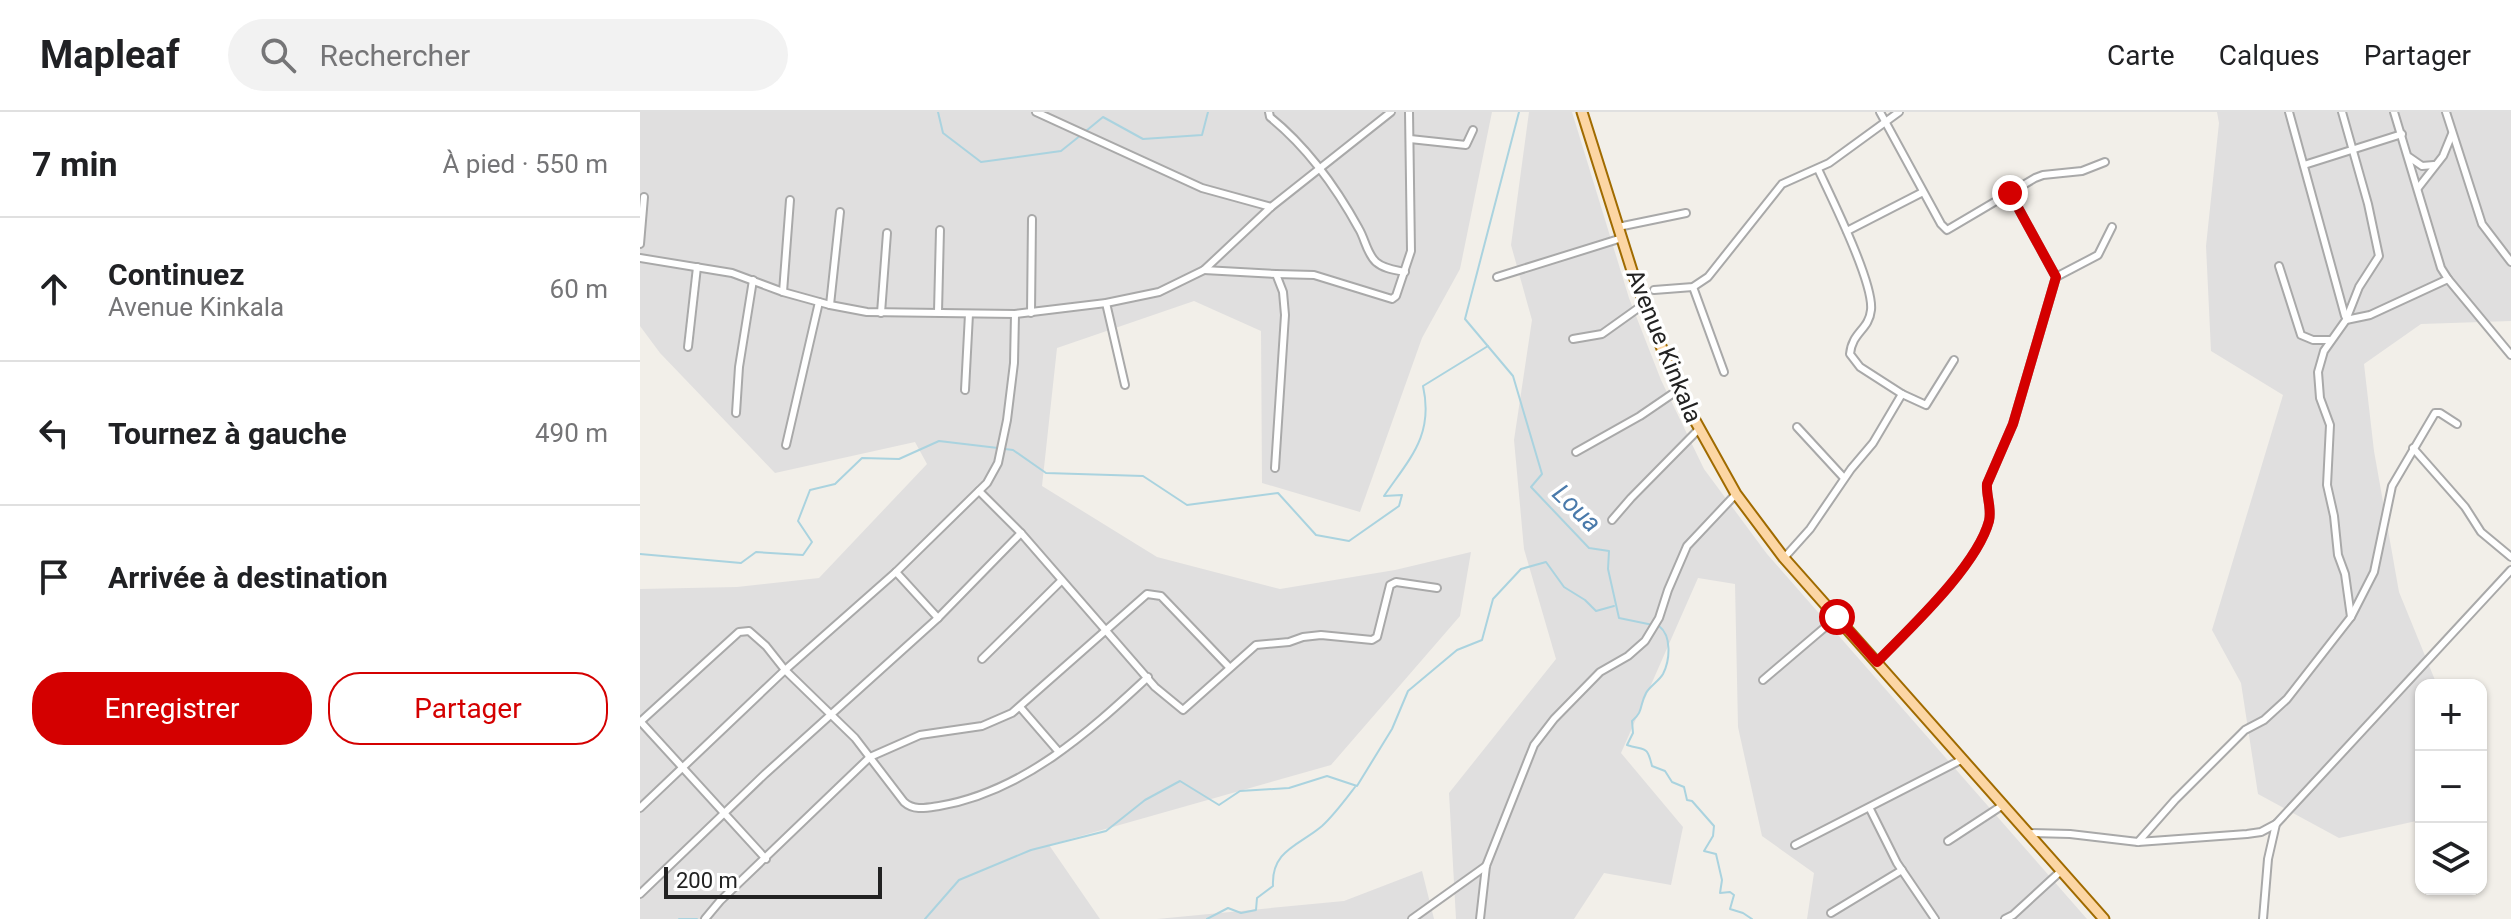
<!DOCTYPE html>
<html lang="fr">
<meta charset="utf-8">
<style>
body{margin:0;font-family:Roboto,sans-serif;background:#f2f2f2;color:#202124}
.controls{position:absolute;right:24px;bottom:24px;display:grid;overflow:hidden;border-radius:16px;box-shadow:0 2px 6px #0004}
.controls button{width:72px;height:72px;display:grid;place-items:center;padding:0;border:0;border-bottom:2px solid #e0e0e0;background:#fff;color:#202124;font:40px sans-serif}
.scale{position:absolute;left:24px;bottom:20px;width:218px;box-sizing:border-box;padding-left:8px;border:4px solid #222;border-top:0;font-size:22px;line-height:28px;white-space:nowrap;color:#222;-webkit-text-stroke:6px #fff;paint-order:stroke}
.stop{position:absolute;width:24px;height:24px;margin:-18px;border:6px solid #d40000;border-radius:50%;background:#fff}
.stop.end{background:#d40000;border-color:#fff;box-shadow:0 2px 8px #0008}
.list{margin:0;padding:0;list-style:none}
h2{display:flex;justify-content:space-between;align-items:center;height:104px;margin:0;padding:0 32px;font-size:34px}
h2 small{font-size:26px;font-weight:400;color:#757577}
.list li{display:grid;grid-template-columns:52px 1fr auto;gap:24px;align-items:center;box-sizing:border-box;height:144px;padding:0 32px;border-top:2px solid #e0e0e0}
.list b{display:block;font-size:30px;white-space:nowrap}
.list p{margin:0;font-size:26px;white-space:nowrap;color:#757577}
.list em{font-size:26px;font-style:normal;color:#757577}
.actions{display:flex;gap:16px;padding:24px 32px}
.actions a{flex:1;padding:18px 0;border:2px solid #d40000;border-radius:32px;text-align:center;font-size:28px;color:#d40000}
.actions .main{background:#d40000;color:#fff}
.icon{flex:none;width:44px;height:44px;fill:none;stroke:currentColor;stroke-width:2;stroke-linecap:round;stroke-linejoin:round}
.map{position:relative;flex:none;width:1871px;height:807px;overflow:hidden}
header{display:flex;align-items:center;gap:48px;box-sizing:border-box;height:112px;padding:0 40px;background:#fff;border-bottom:2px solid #e0e0e0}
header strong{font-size:38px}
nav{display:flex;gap:44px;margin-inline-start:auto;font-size:28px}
.search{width:560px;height:72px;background:#f2f2f2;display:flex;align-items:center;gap:20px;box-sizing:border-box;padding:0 28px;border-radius:44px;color:#757577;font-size:30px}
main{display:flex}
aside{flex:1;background:#fff}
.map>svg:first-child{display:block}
</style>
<header>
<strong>Mapleaf</strong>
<div class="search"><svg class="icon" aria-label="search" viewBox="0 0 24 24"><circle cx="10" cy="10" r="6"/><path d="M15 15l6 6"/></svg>Rechercher</div>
<nav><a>Carte</a><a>Calques</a><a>Partager</a></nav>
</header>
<main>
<aside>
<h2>7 min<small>À pied · 550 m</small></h2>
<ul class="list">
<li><svg class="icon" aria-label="ahead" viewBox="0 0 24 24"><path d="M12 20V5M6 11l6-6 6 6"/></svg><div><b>Continuez</b><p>Avenue Kinkala</p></div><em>60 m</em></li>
<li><svg class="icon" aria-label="left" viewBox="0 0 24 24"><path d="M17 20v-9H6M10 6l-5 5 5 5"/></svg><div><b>Tournez à gauche</b></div><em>490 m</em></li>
<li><svg class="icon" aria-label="arrive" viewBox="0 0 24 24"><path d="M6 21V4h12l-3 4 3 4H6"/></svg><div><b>Arrivée à destination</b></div></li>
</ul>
<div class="actions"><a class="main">Enregistrer</a><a>Partager</a></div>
</aside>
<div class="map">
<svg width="1871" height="807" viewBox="0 0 1871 807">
<rect width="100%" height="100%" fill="#f2efe9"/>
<!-- residential -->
<g fill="#e0dfdf">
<path d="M0,0h852l-32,157 -38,69 -62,174 -98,-29 -1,-152 -67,-30 -137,47 -15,138 115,71 123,32 115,-19 76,-18 -11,64 -129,149 -282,80 51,74h-460v-330l97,-2 82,-9 108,-114 -12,-22 -140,31 -115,-120 -20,-27z"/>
<path d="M889,0h43l57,186 32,82 43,89 63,85 320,365h-280l7,-46 -52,-37 -24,-109 -3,-143 -37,-6 -77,175 62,74 -12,58 -67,-12 -30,46h-118l-7,-126 107,-134 -32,-110 -10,-109 18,-120 -21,-75z"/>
<path d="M1577,0h294v209l-90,3 -57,40 10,87 25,141 38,93h-16v135l-82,18 -81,-44 -17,-111 -29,-53 71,-235 -72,-44 -5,-105 13,-123z"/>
<path d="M782,759l12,48h-277l187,-18z"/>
</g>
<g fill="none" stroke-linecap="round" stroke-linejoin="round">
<!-- stream -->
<g stroke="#aad3df" stroke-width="2">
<path d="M298,0l5,21 38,29 80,-11 20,-16"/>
<path d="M879,0l-54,207 48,57 29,98 -11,13 58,61 20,3 -1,18 11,49 34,7"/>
<path d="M446,19l17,-14 40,22 59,-4 6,-23"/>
<path d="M365,337l8,1 33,23 97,3 44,29 91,-12 38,42 33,6 50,-35 3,-11 -18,1c26,-38 50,-61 39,-110l65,-40"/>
<path d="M0,442l101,9 15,-11 47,3 9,-13 -14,-21 12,-31 25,-6 27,-26 37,1 40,-18 59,7"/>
<path d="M1019,514c13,10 11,34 4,48 -4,7 -13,12 -17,19 -7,13 -2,18 -14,28l1,12 -6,12c19,6 20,0 25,21l13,5 7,11 12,5 3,13 5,1 22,25 -1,10 -9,15 12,3 6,26 -2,13 10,-1 4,3 -4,14 13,4 9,6"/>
<path d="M39,807h18"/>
<path d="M285,807l34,-39 72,-30 75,-19 39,-31 35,-19 39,24 21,-14 49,-3 38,-12 30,10 35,-57 16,-38 49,-41 25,-10 11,-41 28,-30 25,-7 18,25 21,13 11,11 18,-5"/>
<path d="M567,807l21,-11 13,5 15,-3 1,-12 16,-12c-2,-36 27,-41 49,-60 12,-11 23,-26 33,-39"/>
</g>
<defs>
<g id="minor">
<path d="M396,0l166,76 69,19"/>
<path d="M629,0l1,5c37,30 66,70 89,112 6,10 8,25 17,33 8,7 20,8 29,10"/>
<path d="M1240,0l61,112 6,6 88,-52 8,-3 39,-4 23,-9"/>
<path d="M1649,0l56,204"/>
<path d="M1806,0l36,112 29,38"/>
<path d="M770,27l56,6 7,-15"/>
<path d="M1769,45l13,9 12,-1"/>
<path d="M1664,53l98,-31"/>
<path d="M1778,76l25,-32 9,-22"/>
<path d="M978,115l68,-14"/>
<path d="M1207,119l76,-39"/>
<path d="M0,132l4,-47"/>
<path d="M0,146l92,15 51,19 47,13 37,7 148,2 91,-11 53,-11 45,-22 67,-63 120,-95"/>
<path d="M1639,154l22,69 12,5h18"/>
<path d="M564,158l72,4 7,18 2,23 -10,153"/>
<path d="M636,162l38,1 78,24 4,-3 15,-45 -2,-139"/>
<path d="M857,165l125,-39"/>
<path d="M1416,165l42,-22 14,-28"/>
<path d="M1808,167l63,76"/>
<path d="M1053,175l31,85"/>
<path d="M1014,178l39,-3 15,-10 74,-93 47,-21 70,-51"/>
<path d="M143,180l7,-92"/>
<path d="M466,191l19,82"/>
<path d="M190,193l10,-93"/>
<path d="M298,200l2,-82"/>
<path d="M241,201l6,-80"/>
<path d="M391,201l1,-94"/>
<path d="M1706,208l24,-5 78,-36 -7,-11 -47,-156"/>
<path d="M933,227l29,-5 42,-30"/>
<path d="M48,235l9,-80"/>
<path d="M325,278l4,-76"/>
<path d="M1262,282l24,11 28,-45"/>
<path d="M96,301l3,-46 14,-87"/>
<path d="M1157,315l47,51"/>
<path d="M146,333l33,-143"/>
<path d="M1773,336l52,59 16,25 30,25"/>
<path d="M936,340l64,-36 38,-26"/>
<path d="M339,379l42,42 134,154 28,23 73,-65 33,-3 14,-5 18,-2 51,5 5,-3 13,-52 6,-3 41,6"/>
<path d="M972,408l19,-22 67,-68"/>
<path d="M1144,446l26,-29 41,-60 22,-26 29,-49 -42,-27 -10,-13c2,-22 19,-24 21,-44 3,-27 -40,-113 -53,-141"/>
<path d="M256,460l42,46"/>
<path d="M1711,505l23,-45 18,-86 43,-73h5l17,11"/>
<path d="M342,547l79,-78"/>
<path d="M1237,550c33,-34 100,-96 112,-141 3,-13 -3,-25 -2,-37l26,-60 43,-147 -46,-84"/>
<path d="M1123,568l74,-63"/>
<path d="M380,595l38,44"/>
<path d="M0,609l126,138"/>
<path d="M0,610l99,-90 10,-1 17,15 19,24 70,68 49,64c10,9 22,6 35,4 83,-14 149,-73 209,-129"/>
<path d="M0,696l145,-138 111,-98 91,-89 11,-20 9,-43 7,-57 1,-49"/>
<path d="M1230,697l27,54 38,56"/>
<path d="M1387,721l43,1 68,8 109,-8 14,-2 15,-8"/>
<path d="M1308,729l55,-36"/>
<path d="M1498,730l37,-42 70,-70 19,-10 23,-21 64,-82 -6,-43 -7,-19 -4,-39 -7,-31 3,-60 -10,-27 -2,-26 6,-21 22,-31 13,-33 20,-31 -11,-52 -26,-92"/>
<path d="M1155,733l168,-86"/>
<path d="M0,782l125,-120 173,-156 83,-85"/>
<path d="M1191,801l71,-43"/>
<path d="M65,807l15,-18 150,-144 50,-22 62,-9 30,-13 135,-119 14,2 68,71"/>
<path d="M772,807l74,-53"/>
<path d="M840,807l6,-53 48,-121 20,-26 46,-47 28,-16 17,-15 14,-23 9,-28 19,-44 49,-52"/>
<path d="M1365,807l8,-4 49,-45"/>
<path d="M1623,807l5,-60 8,-35 235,-254"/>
</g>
<path id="primary" d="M942,0l51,162 45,116 58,104 48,64 320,361"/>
</defs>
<!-- minor casing -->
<use href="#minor" stroke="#a9a9a9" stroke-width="10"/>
<!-- primary casing -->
<use href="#primary" stroke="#a06b00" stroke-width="13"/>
<!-- minor -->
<use href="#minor" stroke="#fff" stroke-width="6"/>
<!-- primary -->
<use href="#primary" stroke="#fcd6a4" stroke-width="9"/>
</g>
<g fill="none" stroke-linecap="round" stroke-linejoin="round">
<!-- route -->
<path stroke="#d40000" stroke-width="10" d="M1197,505l40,45c33,-34 100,-96 112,-141 3,-13 -3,-25 -2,-37l26,-60 43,-147 -46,-84"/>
</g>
<g text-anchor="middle" stroke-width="7" stroke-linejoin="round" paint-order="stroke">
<!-- street labels -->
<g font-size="24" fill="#222" stroke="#fff">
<text transform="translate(1024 234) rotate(68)" y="8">Avenue Kinkala</text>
</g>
<!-- water labels -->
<g font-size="26" font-style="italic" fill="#4a7aab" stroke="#fff">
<text transform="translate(937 396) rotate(44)" y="9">Loua</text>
</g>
</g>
</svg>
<div class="controls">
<button>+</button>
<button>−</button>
<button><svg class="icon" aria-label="layers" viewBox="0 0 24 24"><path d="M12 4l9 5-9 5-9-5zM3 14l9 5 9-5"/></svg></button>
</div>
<div class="scale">200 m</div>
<div class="stop" style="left:1197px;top:505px"></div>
<div class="stop end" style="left:1370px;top:81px"></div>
</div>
</main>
